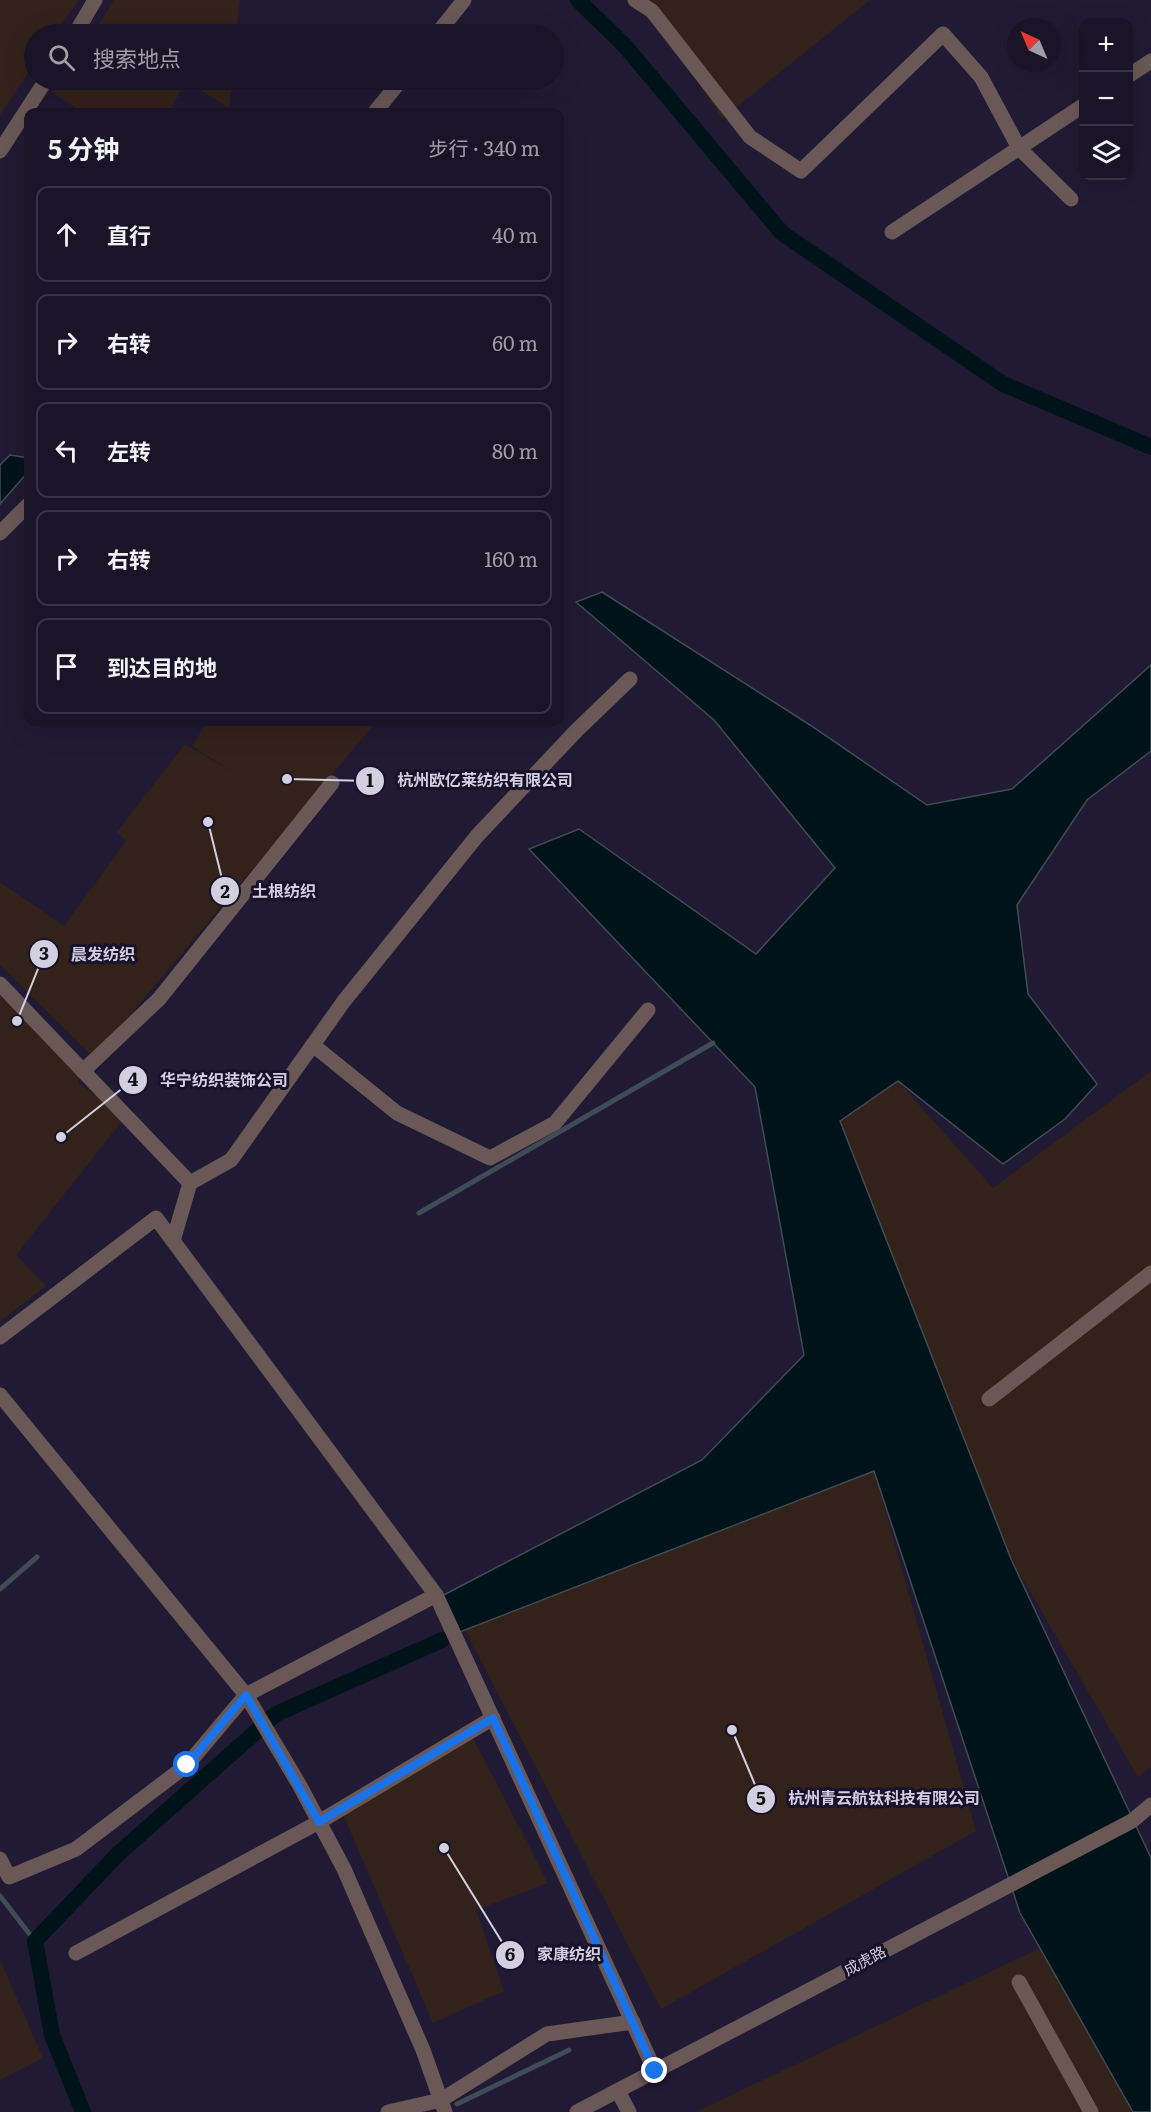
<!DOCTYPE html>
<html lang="zh">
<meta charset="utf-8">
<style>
body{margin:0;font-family:Literata,"Noto Sans SC",serif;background:#221d2f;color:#f1f3f6}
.controls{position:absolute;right:18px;top:18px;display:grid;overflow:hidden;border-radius:12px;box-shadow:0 6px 24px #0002}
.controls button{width:54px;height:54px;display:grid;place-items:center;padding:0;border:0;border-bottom:2px solid #373344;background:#191427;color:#f1f3f6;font:30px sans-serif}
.compass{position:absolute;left:1007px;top:18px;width:54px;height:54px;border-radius:50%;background:#191427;box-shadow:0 6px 24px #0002;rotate:316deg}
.stop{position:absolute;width:18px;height:18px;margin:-14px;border:4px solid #1a73e8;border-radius:50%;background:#fff}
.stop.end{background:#1a73e8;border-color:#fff;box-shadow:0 2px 6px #0008}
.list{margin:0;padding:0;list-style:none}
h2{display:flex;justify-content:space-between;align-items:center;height:78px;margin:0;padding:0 24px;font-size:26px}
h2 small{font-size:20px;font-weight:400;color:#9f9ea7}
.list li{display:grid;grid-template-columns:39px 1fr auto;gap:18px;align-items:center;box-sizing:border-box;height:96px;margin:0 12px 12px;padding:0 12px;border:2px solid #373344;border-radius:12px}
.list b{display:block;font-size:22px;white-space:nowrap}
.list em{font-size:20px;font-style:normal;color:#9f9ea7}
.icon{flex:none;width:33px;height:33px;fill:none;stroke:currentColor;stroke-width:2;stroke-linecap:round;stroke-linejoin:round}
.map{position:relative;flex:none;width:1151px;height:2112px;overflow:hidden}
.search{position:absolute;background:#191427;box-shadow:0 6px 24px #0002;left:24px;top:24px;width:540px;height:66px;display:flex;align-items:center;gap:15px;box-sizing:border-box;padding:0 21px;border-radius:33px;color:#9f9ea7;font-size:22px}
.panel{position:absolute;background:#191427;box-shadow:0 6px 24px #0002;left:24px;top:108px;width:540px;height:618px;border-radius:12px}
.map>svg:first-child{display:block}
</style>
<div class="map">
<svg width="1151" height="2112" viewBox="0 0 1151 2112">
<rect width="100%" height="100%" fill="#211a34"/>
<!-- industrial -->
<g fill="#33221a">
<path d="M0,0h79l-24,34h-21v30l-34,51z"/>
<path d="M114,0h126l-4,34h-143z"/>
<path d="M628,0h242l-148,119 -70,-108z"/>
<path d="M61,80h171l-3,28 -43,-27 -17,31h-88l-29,-20z"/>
<path d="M207,722h169l-282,336 -94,-93v-83l64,44 62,-85 -9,-9 68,-88 52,31 -45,-29z"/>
<path d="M0,984l83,87 -5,12 48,33 -110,139 30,31 -46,35z"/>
<path d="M1151,1071v696l-13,10 -127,-218 -171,-438 58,-40 95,107z"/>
<path d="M874,1471l102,360 -315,178 -196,-379z"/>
<path d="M472,1736l76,147 -72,27 28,81 -71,32 -91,-211z"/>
<path d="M1040,1948l93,164h-437z"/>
<path d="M0,1960l43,98 -43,22z"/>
</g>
<!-- water -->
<g fill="#001319" stroke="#3f4b55" stroke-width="1.5">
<path d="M10,455l18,3v14l-28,32v-39z"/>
<path d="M602,592l208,133 117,80 85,-16 139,-124v86l-64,49 -70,105 11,89 69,90 -32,35 -62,45 -105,-83 -58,40 171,438 140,299v254h-18l-113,-199 -146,-442 -427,166 -11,-38 266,-139 102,-105 -49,-268 -226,-238 50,-20 177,125 79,-86 -121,-148 -138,-118z"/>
</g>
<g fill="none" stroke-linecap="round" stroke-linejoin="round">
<!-- stream -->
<g stroke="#3f4b55" stroke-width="5">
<path d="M419,1213l294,-170"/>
<path d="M0,1589l37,-32"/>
<path d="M0,1896l35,45"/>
<path d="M457,2104l112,-54"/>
</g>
<!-- canal -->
<g stroke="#001319" stroke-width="16">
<path d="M578,0l47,46 157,187 221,151 148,63"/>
<path d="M83,2112l-31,-77 -17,-94 83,-87 158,-140 166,-74"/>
</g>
<!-- minor -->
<g stroke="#695856" stroke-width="15">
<path d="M635,0l17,11 98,126 51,34 142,-137 38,43 38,71 52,51"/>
<path d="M75,34l20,-34"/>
<path d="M437,34l27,-34"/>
<path d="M1128,76l23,-15"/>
<path d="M375,112l26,-32"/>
<path d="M0,151l46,-71"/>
<path d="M892,232l192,-127"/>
<path d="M0,533l28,-28"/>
<path d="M0,984l190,199 -17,58"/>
<path d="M313,1045l84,68 93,45 65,-35 93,-113"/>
<path d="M83,1071l76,-72 173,-216"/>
<path d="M190,1183l41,-23 113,-159 133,-165 99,-105 54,-52"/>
<path d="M0,1337l156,-119 280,377 219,476"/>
<path d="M0,1395l246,300 54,91 44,83 79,181 22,62"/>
<path d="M989,1399l162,-126"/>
<path d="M0,1859l9,18 67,-28 111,-84 59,-70 190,-100"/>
<path d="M76,1953l243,-131 174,-104"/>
<path d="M1019,1982l72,130"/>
<path d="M618,2091l11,21"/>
<path d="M388,2112l53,-12 106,-66 86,-12"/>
</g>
<!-- tertiary -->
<path stroke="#695856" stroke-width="15" d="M577,2112l555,-291 19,-16"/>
</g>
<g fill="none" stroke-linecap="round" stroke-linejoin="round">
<!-- route -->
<path stroke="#1a73e8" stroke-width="8" d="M187,1765l59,-70 73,127 174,-104 162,353"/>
</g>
<g text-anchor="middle" stroke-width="6" stroke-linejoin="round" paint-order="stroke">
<!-- street labels -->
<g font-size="15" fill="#d2cfe1" stroke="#18112a">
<text transform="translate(865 1961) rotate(-28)" y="5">成虎路</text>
</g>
</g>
<!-- callouts -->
<path fill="none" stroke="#d2cfe1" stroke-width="2" d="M287 779L370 781M208 822L225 891M17 1021L44 954M61 1137L133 1080M732 1730L761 1799M444 1848L510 1955"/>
<g fill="#d2cfe1" stroke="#18112a" stroke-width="2">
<circle cx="287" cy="779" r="6"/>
<circle cx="208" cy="822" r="6"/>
<circle cx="17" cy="1021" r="6"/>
<circle cx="61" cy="1137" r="6"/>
<circle cx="732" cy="1730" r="6"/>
<circle cx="444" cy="1848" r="6"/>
<circle cx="370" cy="781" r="15"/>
<circle cx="225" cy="891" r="15"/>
<circle cx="44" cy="954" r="15"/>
<circle cx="133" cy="1080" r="15"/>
<circle cx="761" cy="1799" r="15"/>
<circle cx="510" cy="1955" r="15"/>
</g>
<g font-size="18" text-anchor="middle" font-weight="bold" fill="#111">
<text x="370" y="787">1</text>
<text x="225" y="898">2</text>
<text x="44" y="960">3</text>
<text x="133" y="1086">4</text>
<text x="761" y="1805">5</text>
<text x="510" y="1961">6</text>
</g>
<g font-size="16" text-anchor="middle" font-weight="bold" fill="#d2cfe1" stroke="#18112a" stroke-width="6" stroke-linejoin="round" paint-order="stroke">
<text x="485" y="786">杭州欧亿莱纺织有限公司</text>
<text x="284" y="897">土根纺织</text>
<text x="103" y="960">晨发纺织</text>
<text x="224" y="1086">华宁纺织装饰公司</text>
<text x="884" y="1804">杭州青云航钛科技有限公司</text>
<text x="569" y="1960">家康纺织</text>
</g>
</svg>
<div class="controls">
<button>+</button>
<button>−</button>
<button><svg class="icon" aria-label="layers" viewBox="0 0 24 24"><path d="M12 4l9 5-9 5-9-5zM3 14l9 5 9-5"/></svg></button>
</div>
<svg class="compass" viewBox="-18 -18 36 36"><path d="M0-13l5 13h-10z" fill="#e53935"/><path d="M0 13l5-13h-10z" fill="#9f9ea7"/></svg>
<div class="stop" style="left:187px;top:1765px"></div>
<div class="stop end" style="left:655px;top:2071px"></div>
<div class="search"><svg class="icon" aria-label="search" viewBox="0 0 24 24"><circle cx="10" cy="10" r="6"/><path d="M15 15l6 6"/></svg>搜索地点</div>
<section class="panel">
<h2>5 分钟<small>步行 · 340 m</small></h2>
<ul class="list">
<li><svg class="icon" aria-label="ahead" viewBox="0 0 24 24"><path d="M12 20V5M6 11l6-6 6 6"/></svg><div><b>直行</b></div><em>40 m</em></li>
<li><svg class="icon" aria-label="right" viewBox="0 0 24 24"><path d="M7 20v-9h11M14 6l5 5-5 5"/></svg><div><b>右转</b></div><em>60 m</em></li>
<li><svg class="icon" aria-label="left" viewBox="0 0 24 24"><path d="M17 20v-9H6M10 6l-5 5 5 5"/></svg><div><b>左转</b></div><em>80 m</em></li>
<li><svg class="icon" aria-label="right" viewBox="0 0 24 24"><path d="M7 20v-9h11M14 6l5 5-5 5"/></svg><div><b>右转</b></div><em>160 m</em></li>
<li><svg class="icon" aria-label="arrive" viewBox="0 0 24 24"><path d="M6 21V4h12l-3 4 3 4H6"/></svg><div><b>到达目的地</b></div></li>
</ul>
</section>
</div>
